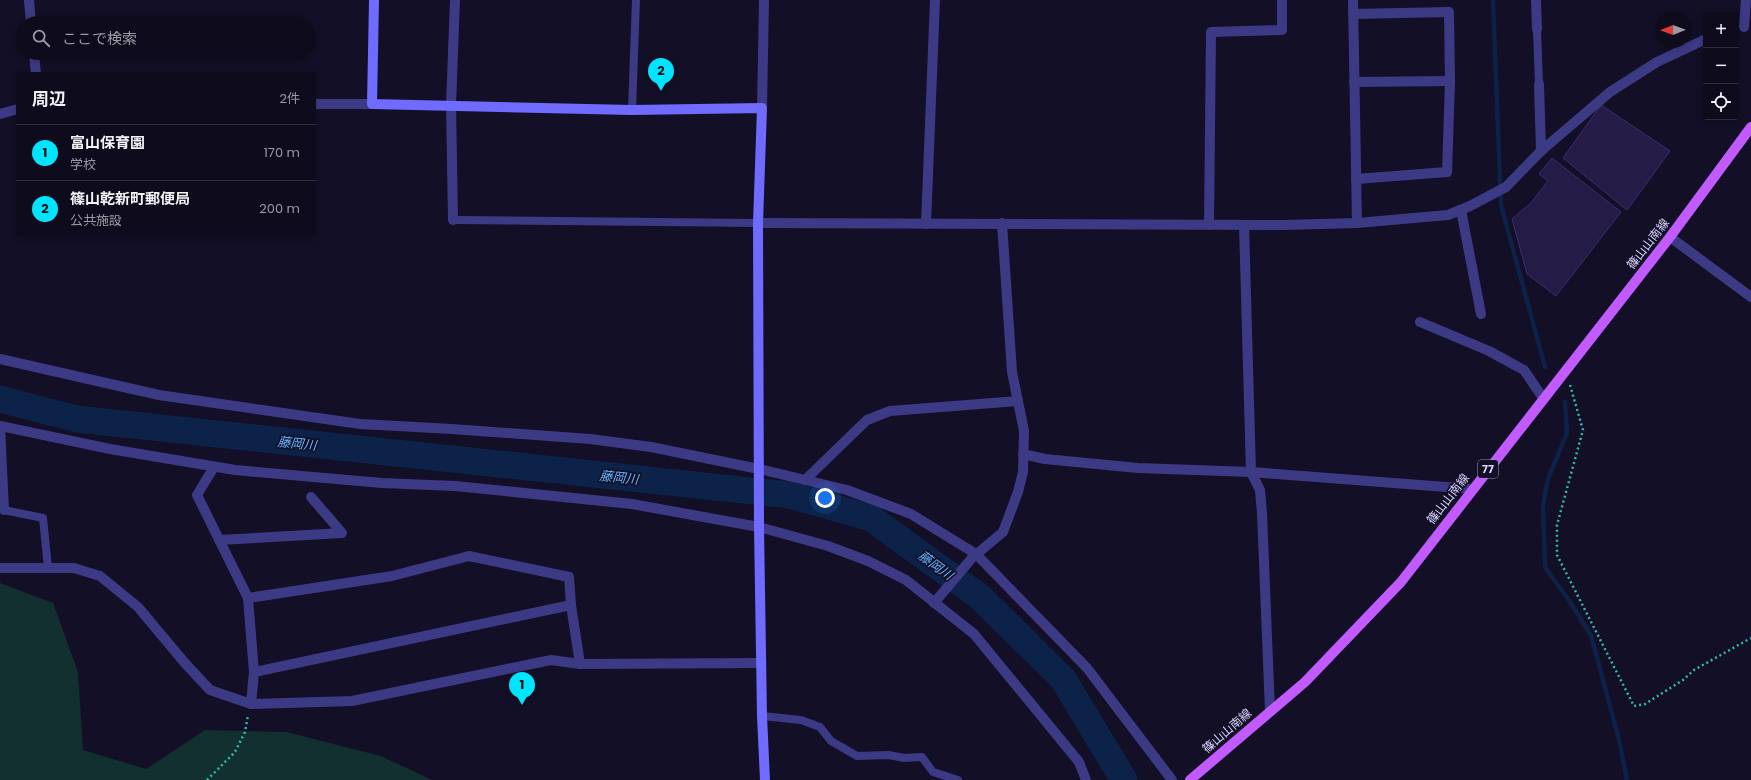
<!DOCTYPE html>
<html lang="ja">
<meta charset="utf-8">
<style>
body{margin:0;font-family:Poppins,"Noto Sans JP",sans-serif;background:#171425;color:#f1f3f6}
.controls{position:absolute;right:12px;top:12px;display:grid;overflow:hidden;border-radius:4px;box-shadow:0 2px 6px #0003}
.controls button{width:36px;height:36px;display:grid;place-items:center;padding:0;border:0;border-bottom:1px solid #2e2b3b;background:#0e0b1c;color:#f1f3f6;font:20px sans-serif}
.compass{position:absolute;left:1655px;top:12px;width:36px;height:36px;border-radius:50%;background:#0e0b1c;box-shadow:0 2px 6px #0003;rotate:269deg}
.you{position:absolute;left:825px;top:498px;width:14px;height:14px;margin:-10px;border:3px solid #fff;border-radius:50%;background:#1a73e8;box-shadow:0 0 0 6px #1a73e833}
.badge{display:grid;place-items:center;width:26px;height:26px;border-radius:50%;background:#00e5ff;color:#111;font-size:13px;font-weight:700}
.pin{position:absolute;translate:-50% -33px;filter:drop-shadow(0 1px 2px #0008)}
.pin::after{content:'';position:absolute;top:21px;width:14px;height:12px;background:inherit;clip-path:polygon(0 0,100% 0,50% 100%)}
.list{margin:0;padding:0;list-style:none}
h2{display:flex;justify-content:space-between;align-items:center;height:52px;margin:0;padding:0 16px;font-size:17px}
h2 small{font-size:13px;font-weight:400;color:#9b9ba3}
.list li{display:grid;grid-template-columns:26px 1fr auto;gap:12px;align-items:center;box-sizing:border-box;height:56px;padding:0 16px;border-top:1px solid #2e2b3b}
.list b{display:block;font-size:15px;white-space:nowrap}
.list p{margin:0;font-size:13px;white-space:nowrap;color:#9b9ba3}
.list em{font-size:13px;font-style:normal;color:#9b9ba3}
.icon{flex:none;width:22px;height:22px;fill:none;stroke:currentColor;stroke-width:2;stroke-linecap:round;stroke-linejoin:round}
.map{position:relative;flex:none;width:1751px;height:780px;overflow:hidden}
.search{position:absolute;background:#0e0b1c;box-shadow:0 2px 6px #0003;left:16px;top:16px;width:300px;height:44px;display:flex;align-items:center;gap:10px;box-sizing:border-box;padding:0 14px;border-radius:22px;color:#9b9ba3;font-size:15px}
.panel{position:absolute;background:#0e0b1c;box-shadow:0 2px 6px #0003;left:16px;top:72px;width:300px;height:164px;border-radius:4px}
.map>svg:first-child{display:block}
</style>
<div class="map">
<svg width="1751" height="780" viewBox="0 0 1751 780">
<rect width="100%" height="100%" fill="#130f26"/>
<!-- green -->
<path fill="#12302f" d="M0,583l53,20 25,69 5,78 63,19 59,-39 81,2 95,24 51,24h-432z"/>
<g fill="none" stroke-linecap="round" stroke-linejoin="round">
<!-- stream -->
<g stroke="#0c2248" stroke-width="4.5">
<path d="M1493,0l8,205 44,162"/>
<path d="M1565,402l2,31 -19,46 -5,27 2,61 25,35 21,33 28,105 8,40"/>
</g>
<!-- river -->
<path stroke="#0c2248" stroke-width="27" d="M0,399l77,20 713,76 81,23 109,79 83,82 61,101"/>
</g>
<!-- building -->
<g fill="#241b47" stroke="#3b2d73">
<path d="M1601,105l69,46 -43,59 -64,-52z"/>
<path d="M1552,158l69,54 -65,84 -29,-22 -15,-55 19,-16 17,-22 -9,-7z"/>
</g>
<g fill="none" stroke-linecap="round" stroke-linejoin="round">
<!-- path -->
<g stroke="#2fb8b0" stroke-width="2.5" stroke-dasharray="2 3" stroke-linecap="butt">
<path d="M1570,385l13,45 -26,95v30l77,151 11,-2 38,-24 11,-10 57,-32"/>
<path d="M207,780l28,-28 10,-20 3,-17"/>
</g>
<!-- lane -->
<g stroke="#3d3a85" stroke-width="8">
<path d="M1537,29l2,55"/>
<path d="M632,110l4,-110"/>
<path d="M453,220l305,3"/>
<path d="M4,510l39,8 5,50"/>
<path d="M762,716l39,4 19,7 11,14 26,15 32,-1 15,3 18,-1 11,15 25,8"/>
</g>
<!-- street -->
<g stroke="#3d3a85" stroke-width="10">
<path d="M29,0l2,23"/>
<path d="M1353,0l4,223"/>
<path d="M1536,0l1,29"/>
<path d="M1353,14l96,-2 1,69 -3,91 -91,7"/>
<path d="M1744,27l2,-27"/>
<path d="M34,53l2,21"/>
<path d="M1354,82l96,-1"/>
<path d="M1539,84l2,67"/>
<path d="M314,104h58"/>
<path d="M762,108l2,-108"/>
<path d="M0,114l18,-5"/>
<path d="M1461,210l20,104"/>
<path d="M453,220l-2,-115 4,-105"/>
<path d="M758,223l526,2 73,-2 91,-8 22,-9 36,-19 35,-36 69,-59 47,-30 49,-23"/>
<path d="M926,224l9,-224"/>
<path d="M1209,225l2,-193 71,-2v-30"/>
<path d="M1244,225l7,247 221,17"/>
<path d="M1670,237l81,60"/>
<path d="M1420,322l69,29 35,19 19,28"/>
<path d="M0,359l159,36 201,29 92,5 138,10 61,8 108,22 88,21 64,24 65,40 111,114 85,112"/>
<path d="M0,426l110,23 125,21 147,13 73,3 177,18 127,23 69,19 40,15 38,19 68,54 105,128 7,18"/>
<path d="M0,426l4,84"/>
<path d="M1023,454l22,5 93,9 113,4 9,18 2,23 8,198"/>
<path d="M214,467l-17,28 51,103 144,-22 77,-20 100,21 2,28 9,59"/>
<path d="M805,480l62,-60 23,-9 128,-10"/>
<path d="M219,540l123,-7 -31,-36"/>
<path d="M0,568h74l26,8 38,31 46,55 26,28 41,14 101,-3 199,-41 29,4 181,-1"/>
<path d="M248,598l6,74 -3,32"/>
<path d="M934,603l38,-45 31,-26 15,-40 5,-20 1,-41 -12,-59 -10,-149"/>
<path d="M254,672l317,-67"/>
</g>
<!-- secondary -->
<path stroke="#6f6bff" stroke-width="10" d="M374,0l-2,104 260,6 130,-2 -4,115 1,304 3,189 3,64"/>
<!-- primary -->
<path stroke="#c25bff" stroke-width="10" d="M1190,780l115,-98 96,-100 269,-345 81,-110"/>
</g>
<g text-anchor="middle" stroke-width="3.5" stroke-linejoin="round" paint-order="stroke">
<!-- shield labels -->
<rect fill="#130f26" stroke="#9e99be" stroke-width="1" x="1478" y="460" width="20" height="18" rx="3"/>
<g font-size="11" font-weight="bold" fill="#d9d4ff">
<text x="1488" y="473">77</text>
</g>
<!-- street labels -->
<g font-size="12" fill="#d9d4ff" stroke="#130f26">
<text transform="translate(1648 244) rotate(-52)" y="4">篠山山南線</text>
<text transform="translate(1448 499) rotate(-52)" y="4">篠山山南線</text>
<text transform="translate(1227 731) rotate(-41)" y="4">篠山山南線</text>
</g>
<!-- water labels -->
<g font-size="13" font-style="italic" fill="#62b6ff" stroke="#130f26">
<text transform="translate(297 443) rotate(6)" y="5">藤岡川</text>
<text transform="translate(619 477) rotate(6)" y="5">藤岡川</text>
<text transform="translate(936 565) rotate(36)" y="5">藤岡川</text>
</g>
</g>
</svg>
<div class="controls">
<button>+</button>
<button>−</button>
<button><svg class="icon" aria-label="locate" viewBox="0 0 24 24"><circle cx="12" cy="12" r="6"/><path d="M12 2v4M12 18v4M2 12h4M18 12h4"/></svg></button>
</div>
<svg class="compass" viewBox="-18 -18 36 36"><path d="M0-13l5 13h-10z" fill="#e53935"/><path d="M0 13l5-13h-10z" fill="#9b9ba3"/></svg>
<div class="you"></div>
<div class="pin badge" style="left:522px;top:705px">1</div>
<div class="pin badge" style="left:661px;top:91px">2</div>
<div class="search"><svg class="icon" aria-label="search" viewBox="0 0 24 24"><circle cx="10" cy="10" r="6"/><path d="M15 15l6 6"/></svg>ここで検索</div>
<section class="panel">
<h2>周辺<small>2件</small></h2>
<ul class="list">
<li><span class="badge">1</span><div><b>富山保育園</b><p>学校</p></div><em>170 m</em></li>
<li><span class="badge">2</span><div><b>篠山乾新町郵便局</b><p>公共施設</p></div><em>200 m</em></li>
</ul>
</section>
</div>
